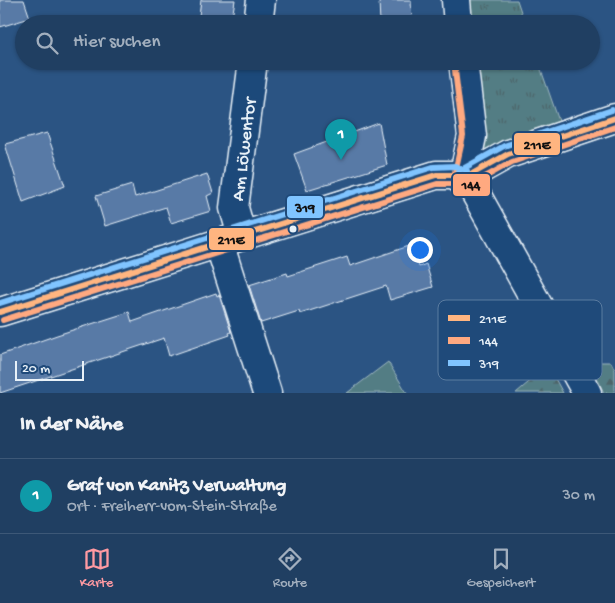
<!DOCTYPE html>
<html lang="de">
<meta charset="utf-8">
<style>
body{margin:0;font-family:"Gochi Hand",sans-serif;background:#284668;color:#f1f3f6}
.scale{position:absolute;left:15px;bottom:12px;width:69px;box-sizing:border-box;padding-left:5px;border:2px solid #e8f1f8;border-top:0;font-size:14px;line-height:18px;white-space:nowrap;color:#e8f1f8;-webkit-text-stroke:4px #1f4a7a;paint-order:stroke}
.you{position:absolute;left:419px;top:249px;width:18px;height:18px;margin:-12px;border:4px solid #fff;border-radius:50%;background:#1a73e8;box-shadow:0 0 0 8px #1a73e833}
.badge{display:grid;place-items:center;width:32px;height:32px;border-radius:50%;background:#ff9aa2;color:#fff;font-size:16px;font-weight:700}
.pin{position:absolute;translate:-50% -41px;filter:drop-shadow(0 1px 2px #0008)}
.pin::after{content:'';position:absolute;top:26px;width:18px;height:15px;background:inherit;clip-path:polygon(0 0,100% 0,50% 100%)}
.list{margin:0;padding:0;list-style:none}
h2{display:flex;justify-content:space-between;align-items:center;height:65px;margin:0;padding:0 20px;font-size:21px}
h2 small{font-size:16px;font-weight:400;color:#a2afbe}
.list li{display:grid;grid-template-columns:32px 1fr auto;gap:15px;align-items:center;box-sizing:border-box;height:75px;padding:0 20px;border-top:1px solid #3d5877}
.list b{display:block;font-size:19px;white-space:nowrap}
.list p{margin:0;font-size:16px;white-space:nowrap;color:#a2afbe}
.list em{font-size:16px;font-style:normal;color:#a2afbe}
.icon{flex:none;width:28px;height:28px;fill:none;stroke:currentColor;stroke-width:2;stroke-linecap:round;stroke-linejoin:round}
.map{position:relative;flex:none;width:615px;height:393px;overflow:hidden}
.search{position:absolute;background:#203f62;box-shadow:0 1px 4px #0004;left:15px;right:15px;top:15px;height:55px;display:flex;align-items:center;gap:12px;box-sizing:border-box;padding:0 18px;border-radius:28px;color:#a2afbe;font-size:19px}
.sheet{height:140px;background:#203f62}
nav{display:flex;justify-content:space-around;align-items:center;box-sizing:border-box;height:70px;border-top:1px solid #3d5877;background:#203f62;font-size:14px;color:#a2afbe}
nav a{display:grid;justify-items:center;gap:2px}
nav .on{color:#ff9aa2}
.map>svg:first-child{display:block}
</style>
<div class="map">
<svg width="615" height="393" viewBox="0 0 615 393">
<defs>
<pattern id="grass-tufts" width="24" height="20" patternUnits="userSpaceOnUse" patternTransform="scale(1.25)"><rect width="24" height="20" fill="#537d84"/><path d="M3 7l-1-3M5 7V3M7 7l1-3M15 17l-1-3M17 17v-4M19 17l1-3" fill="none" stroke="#4d656a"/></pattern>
<pattern id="forest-firs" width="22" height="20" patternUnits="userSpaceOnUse" patternTransform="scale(1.25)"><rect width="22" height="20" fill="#537d84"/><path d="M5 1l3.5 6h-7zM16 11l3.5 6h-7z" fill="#4d656a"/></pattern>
</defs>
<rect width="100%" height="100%" fill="#2b5483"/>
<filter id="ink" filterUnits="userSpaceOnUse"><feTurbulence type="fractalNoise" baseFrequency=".02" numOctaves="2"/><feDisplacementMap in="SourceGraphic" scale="10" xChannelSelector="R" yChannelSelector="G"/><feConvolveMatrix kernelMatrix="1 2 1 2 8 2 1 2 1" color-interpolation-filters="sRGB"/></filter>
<g filter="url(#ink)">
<!-- grass -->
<g fill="url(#grass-tufts)" stroke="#9eb7be">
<path d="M462,0h55l8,24h-60z"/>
<path d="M470,61h68l22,63 -79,28z"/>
</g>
<!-- forest -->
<g fill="url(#forest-firs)" stroke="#9eb7be">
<path d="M590,362h21l4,8v23h-11z"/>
<path d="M548,366l15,27h-47z"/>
</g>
<!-- garden -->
<path fill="#537d84" stroke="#9eb7be" d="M388,362l19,31h-60z"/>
<!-- building -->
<g fill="#597aa6" stroke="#e8f1f8">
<path d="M0,0h24l6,18 -30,9z"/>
<path d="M201,0h34l-4,24h-33z"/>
<path d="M379,0h32l1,24h-32z"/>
<path d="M379,123l8,42 -80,25 -13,-36z"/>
<path d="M47,133l18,53 -42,16 -18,-58z"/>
<path d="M207,174l6,19 -6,3 4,15 -40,12 -5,-16 -61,19 -9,-30 36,-11 3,12z"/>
<path d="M412,245l7,22 7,-3 7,23 -43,13 -4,-14 -86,28 -1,-3 -38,12 -12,-38 38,-12 1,3 59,-19 3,9z"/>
<path d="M216,293l1,3 2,-1 12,37 -2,1 1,2 -61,21 -5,-18 -164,55v-38l57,-20 72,-23 3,10z"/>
</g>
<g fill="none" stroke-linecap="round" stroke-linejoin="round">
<defs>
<g id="street">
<path d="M456,0l2,24"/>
<path d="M258,24l3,-24"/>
<path d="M463,61l9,75 -9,43"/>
<path d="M242,236l-8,-28 19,-147"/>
<path d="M219,243l48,150"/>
</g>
<g id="secondary">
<path d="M463,179l45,-25 107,-36"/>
<path d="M0,312l436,-137h18l18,12 115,206"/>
</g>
</defs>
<!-- street casing -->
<use href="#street" stroke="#e8f1f8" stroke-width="31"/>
<!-- secondary casing -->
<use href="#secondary" stroke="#e8f1f8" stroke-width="31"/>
<!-- street -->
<use href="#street" stroke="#1f4a7a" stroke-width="28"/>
<!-- secondary -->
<use href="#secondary" stroke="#1f4a7a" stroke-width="28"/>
<defs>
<g id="bus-1">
<path d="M463,179l45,-25 107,-36"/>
<path d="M0,312l436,-137h18l9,4"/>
</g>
<g id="bus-2">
<path d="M454,62l9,74 -9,41"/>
<path d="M467,187l45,-25 103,-35"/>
<path d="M3,320l434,-136h15l7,3"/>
</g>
<g id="bus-3">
<path d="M459,171l45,-25 108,-36"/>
<path d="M0,303l433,-136 22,-1 12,5"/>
</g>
</defs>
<!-- bus-1 casing -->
<use href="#bus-1" stroke="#1f4a7a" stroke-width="10"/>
<!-- bus-2 casing -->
<use href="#bus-2" stroke="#1f4a7a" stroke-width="10"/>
<!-- bus-3 casing -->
<use href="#bus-3" stroke="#1f4a7a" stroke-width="10"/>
<!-- bus-1 -->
<use href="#bus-1" stroke="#ffb580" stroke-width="6"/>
<!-- bus-2 -->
<use href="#bus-2" stroke="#ffa980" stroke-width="6"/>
<!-- bus-3 -->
<use href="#bus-3" stroke="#80c4ff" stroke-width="6"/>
</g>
</g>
<!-- markers -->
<circle fill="#e8f1f8" stroke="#1f4a7a" stroke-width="2" cx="293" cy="229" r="4.5"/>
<g text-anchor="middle" stroke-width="4" stroke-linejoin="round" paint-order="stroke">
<!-- street labels -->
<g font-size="19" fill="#e8f1f8" stroke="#1f4a7a">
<text transform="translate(242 149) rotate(-83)" y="7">Am Löwentor</text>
</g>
</g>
<!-- legend -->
<rect x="438" y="300" width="164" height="80" rx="8" fill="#1f4a7a" stroke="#5b7ca0" stroke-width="1"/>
<rect x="448" y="315" width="22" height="6" fill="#ffb580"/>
<rect x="448" y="337" width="22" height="7" fill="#ffa980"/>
<rect x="448" y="360" width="22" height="6" fill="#80c4ff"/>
<g font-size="14" fill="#e8f1f8">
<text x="479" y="323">211E</text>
<text x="479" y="345">144</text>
<text x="479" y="368">319</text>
</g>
<g stroke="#1f4a7a" stroke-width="2">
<rect x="513" y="132" width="48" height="24" rx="5" fill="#ffb580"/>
<rect x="452" y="173" width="39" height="24" rx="5" fill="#ffa980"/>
<rect x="286" y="195" width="38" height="24" rx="5" fill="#80c4ff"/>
<rect x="208" y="227" width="47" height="24" rx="5" fill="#ffb580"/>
</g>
<g font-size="14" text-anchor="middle" font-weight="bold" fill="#111">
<text x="537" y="149">211E</text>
<text x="471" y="189">144</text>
<text x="305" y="212">319</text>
<text x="231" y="244">211E</text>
</g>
</svg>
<div class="scale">20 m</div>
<div class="you"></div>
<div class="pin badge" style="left:341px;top:160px;background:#0f9aa8">1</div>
<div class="search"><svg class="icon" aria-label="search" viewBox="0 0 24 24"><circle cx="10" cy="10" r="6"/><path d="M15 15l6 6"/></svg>Hier suchen</div>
</div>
<section class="sheet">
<h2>In der Nähe<small></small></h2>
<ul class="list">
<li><span class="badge" style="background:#0f9aa8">1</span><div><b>Graf von Kanitz Verwaltung</b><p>Ort · Freiherr-vom-Stein-Straße</p></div><em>30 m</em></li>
</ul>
</section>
<nav>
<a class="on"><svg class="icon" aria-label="map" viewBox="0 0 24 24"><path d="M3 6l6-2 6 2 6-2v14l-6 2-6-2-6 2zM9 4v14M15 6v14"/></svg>Karte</a>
<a><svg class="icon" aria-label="directions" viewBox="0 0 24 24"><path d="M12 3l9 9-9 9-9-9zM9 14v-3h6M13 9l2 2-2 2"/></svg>Route</a>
<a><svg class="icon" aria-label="saved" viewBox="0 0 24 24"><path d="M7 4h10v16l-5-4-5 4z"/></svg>Gespeichert</a>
</nav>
